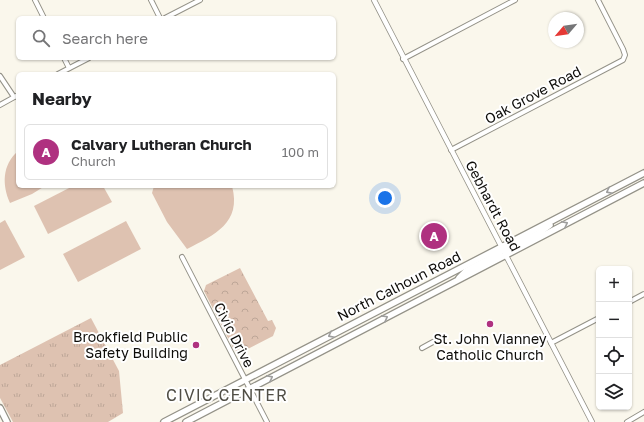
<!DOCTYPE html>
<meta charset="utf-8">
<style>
body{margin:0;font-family:"Golos Text",sans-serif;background:#f2f2f2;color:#202124}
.controls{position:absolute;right:12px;bottom:12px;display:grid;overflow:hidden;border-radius:6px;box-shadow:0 1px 3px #0004}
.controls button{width:36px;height:36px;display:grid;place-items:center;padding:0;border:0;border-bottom:1px solid #e0e0e0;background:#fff;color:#202124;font:20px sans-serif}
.compass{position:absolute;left:548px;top:12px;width:36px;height:36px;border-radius:50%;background:#fff;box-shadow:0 1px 3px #0004;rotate:241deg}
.you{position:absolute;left:385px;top:198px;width:14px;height:14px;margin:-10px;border:3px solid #fff;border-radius:50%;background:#1a73e8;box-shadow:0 0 0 6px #1a73e833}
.badge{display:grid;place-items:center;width:26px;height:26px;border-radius:50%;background:#af3180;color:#fff;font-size:13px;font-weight:700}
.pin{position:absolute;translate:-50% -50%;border:2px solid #fff;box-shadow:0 1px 4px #0006}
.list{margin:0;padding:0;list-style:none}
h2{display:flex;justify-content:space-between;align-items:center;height:52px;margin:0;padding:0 16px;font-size:17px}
h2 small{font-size:13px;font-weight:400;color:#757577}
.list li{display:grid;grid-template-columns:26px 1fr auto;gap:12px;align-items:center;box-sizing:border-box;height:56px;margin:0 8px 8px;padding:0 8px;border:1px solid #e0e0e0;border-radius:6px}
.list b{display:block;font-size:15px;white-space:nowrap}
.list p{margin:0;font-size:13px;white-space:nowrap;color:#757577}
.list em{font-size:13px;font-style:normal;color:#757577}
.icon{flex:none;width:22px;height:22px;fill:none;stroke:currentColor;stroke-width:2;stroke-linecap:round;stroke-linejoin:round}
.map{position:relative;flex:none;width:644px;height:422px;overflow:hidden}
.search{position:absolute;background:#fff;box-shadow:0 1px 3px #0004;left:16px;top:16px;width:320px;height:44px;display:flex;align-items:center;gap:10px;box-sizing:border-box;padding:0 14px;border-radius:6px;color:#757577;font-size:15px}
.panel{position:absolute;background:#fff;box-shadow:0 1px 3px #0004;left:16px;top:72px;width:320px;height:116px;border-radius:6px}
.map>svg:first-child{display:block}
</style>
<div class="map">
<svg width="644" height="422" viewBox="0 0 644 422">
<defs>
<pattern id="grass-tufts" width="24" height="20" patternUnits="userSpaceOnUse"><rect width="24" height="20" fill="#dec2b1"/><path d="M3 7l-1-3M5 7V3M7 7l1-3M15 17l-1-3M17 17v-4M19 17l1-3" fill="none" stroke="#bda697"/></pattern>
<pattern id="park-crowns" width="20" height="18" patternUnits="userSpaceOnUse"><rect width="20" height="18" fill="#dec2b1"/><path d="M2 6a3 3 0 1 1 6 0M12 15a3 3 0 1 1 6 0" fill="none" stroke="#bda697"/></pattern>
</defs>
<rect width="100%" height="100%" fill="#faf7ec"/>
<!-- grass -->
<path fill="url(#grass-tufts)" d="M91,318l28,53 4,42 -15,9h-95l-13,-24v-33z"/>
<!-- park -->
<path fill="url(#park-crowns)" d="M240,268l28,53 4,-1 4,8 -3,8 -33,17 -6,-3 -30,-59 2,-6z"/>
<!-- pitch -->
<g fill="#dec2b1">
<path d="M18,151v35h27l-13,8 -22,9c-8,-18 -8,-38 8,-52z"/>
<path d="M73,186h30l9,16 -64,32 -14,-28z"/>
<path d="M154,186h78c10,37 -18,49 -45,63l-20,-27 -15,-29z"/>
<path d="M5,220l20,37 -25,13v-47z"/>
<path d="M126,221l15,28 -63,33 -15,-28z"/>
</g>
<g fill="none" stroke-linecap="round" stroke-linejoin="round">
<defs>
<g id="minor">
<path d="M35,0l9,18"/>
<path d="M151,0l9,18"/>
<path d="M165,18l35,-18"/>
<path d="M64,58l5,10"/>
<path d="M403,59l112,-59"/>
<path d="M58,74l31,-16"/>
<path d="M0,76l14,21"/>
<path d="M0,105l18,-10"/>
<path d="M451,150l172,-90 2,-5 -2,-6 -25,-49"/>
<path d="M182,257l85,165"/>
<path d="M629,302l15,-8"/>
<path d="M551,343l48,-25"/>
<path d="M422,348l11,-6"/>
<path d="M627,422l17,-10"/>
</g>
<path id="tertiary" d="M374,0l218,422"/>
<g id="secondary">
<path d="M506,255l1,-6 32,-16 11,-8"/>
<path d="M459,278l7,-7 34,-18 2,-3v-4"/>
<path d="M0,408l7,14"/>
<path d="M164,422l480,-249"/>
<path d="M186,422l458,-239"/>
</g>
</defs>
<!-- minor casing -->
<use href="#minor" stroke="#949288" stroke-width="6"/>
<!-- tertiary casing -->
<use href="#tertiary" stroke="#949288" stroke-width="6"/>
<!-- secondary casing -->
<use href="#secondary" stroke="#949288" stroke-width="8"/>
<!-- minor -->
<use href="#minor" stroke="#fff" stroke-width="4"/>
<!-- tertiary -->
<use href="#tertiary" stroke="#fff" stroke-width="4.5"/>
<!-- secondary -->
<use href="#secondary" stroke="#fff" stroke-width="5.5"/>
</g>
<!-- one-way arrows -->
<defs><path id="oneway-chevron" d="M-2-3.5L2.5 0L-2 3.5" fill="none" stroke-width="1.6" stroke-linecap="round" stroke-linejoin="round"/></defs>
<g stroke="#9e9e9d">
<use href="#oneway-chevron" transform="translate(609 191) rotate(154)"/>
<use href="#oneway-chevron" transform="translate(565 224) rotate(-27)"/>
<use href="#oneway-chevron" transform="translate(385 318) rotate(-28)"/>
<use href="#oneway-chevron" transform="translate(331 335) rotate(153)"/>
<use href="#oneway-chevron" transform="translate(270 378) rotate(-27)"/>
</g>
<!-- markers -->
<g fill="#af3180" stroke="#fff" stroke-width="1.5">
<circle cx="490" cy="324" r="4"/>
<circle cx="196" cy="345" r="4"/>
</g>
<g text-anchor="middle" stroke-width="4" stroke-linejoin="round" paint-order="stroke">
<!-- street labels -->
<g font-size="14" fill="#0d0c09" stroke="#fff">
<text transform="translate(533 95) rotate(-28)" y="5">Oak Grove Road</text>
<text transform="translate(493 206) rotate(62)" y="5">Gebhardt Road</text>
<text transform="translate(399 286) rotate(-27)" y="5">North Calhoun Road</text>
<text transform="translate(234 335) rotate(63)" y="5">Civic Drive</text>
</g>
<!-- poi labels -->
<g font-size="14" fill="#0d0c09" stroke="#fff" text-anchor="end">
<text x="188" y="342">Brookfield Public<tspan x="188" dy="16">Safety Building</tspan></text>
<text x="490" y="344" text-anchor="middle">St. John Vianney<tspan x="490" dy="16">Catholic Church</tspan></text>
</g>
<!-- quarter labels -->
<g font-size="16" letter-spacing="1" fill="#504e45" stroke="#fff">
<text x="227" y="401">CIVIC CENTER</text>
</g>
</g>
</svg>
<div class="controls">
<button>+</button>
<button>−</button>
<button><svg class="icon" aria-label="locate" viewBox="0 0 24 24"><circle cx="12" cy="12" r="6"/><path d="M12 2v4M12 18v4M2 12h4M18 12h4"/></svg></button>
<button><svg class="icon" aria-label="layers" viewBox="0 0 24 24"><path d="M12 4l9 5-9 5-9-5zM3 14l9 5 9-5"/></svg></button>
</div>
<svg class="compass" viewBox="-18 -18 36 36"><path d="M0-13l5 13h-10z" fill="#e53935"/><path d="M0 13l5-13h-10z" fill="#757577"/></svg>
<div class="you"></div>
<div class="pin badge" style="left:434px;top:236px">A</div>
<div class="search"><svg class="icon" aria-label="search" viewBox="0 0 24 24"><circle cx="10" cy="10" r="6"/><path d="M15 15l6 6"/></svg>Search here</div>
<section class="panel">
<h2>Nearby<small></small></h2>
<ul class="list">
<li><span class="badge">A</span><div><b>Calvary Lutheran Church</b><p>Church</p></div><em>100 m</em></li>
</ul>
</section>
</div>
